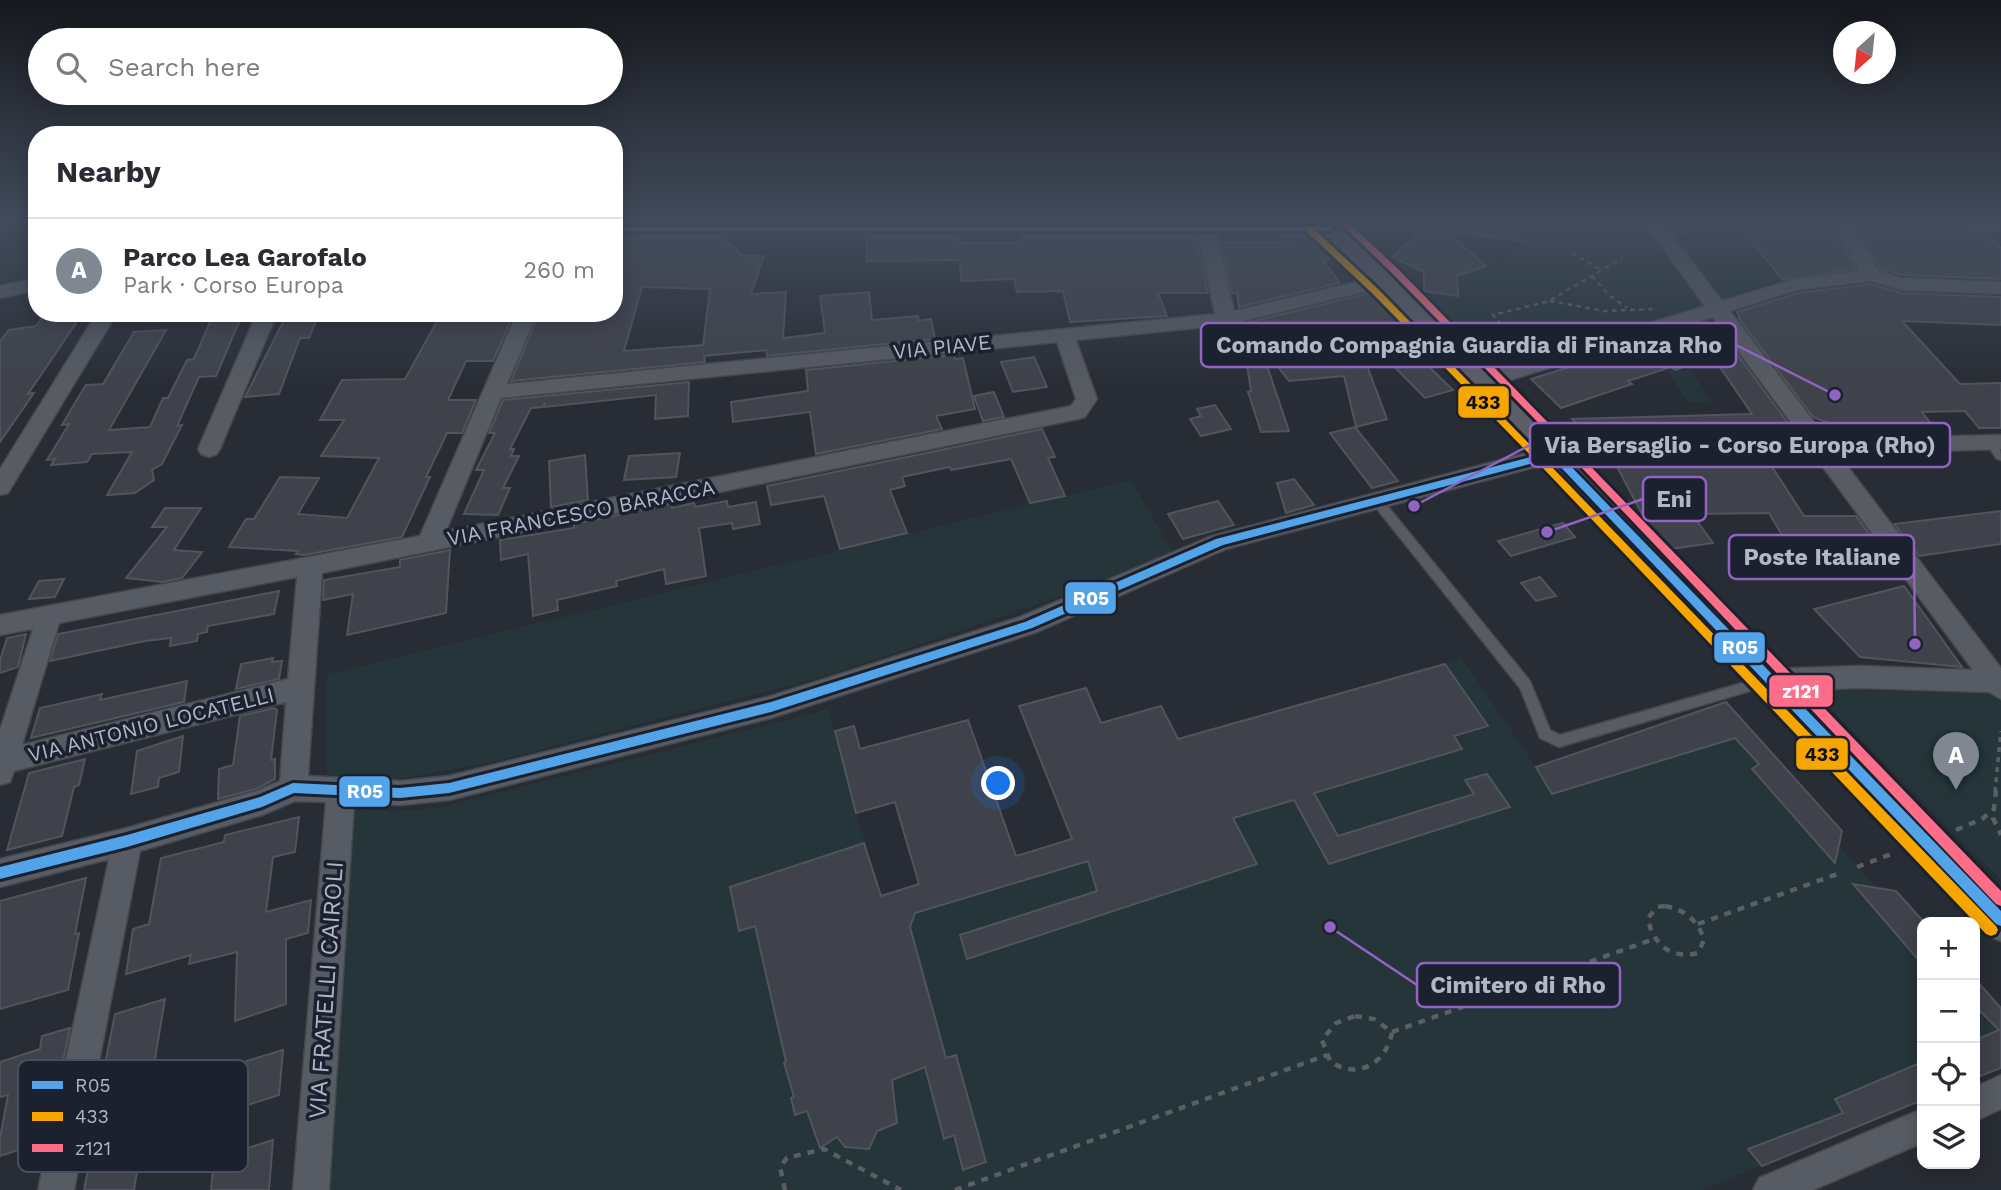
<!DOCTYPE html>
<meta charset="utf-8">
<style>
body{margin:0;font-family:"Work Sans",sans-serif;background:#f7f7f7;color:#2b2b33}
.controls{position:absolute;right:21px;bottom:21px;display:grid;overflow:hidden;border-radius:14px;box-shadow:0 4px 18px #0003}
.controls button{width:63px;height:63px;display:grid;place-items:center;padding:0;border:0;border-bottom:2px solid #e1e1e2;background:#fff;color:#2b2b33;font:35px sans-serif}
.compass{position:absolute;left:1833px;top:21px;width:63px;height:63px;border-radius:50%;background:#fff;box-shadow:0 4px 18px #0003;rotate:207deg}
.you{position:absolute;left:999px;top:784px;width:24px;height:24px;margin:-18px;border:5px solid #fff;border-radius:50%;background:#1a73e8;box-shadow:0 0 0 10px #1a73e833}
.badge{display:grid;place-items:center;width:46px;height:46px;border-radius:50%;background:#818693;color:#fff;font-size:23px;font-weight:700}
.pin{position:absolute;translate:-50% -58px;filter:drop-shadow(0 2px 4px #0008)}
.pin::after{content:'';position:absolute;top:37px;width:24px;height:21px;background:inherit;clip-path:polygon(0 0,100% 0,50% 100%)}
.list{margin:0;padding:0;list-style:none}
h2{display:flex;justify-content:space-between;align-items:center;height:91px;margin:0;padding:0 28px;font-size:30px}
h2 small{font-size:23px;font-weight:400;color:#7c7c81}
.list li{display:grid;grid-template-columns:46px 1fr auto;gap:21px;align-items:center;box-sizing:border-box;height:105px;padding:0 28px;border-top:2px solid #e1e1e2}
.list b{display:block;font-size:26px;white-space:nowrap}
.list p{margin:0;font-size:23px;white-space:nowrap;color:#7c7c81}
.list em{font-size:23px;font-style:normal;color:#7c7c81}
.icon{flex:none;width:38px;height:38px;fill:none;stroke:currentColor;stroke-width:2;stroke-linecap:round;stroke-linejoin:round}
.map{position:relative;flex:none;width:2001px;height:1190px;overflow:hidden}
.search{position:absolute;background:#fff;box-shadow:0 4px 18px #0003;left:28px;top:28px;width:595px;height:77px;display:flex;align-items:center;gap:18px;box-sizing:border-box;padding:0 24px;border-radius:38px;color:#7c7c81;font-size:26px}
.panel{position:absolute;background:#fff;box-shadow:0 4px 18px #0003;left:28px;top:126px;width:595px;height:196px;border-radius:28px}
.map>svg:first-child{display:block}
</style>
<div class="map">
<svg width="2001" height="1190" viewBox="0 0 2001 1190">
<rect width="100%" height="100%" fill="#282c34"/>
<!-- green -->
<g fill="#25353a">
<path d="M1660,220h70l50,60 -59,20z"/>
<path d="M1613,225l4,5h21l4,4h11l53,71 -219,69 -75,-81 12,-2 34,4 -1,-19 28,-10 -5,-5 23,2 19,-22 -7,-13z"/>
<path d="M37,251v24l-37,7v-25z"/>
<path d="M1667,370h24l21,33h-24z"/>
<path d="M1131,480l41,71 -110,45 -239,81 -335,86 -112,20 -52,-2 3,-6v-101z"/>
<path d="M1461,657l75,110 190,-65 116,129 -3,15 37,41 20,4 28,31 -2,178 -220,90h-1376l26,-381 48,2 43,-4 385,-98 52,187 327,-97 -29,-60 267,-75z"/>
<path d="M1824,690l170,3 7,7v180l-179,-180z"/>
<path d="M1975,979l26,29v60l-26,10z"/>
</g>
<!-- building -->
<g fill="#3f424a" stroke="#50545c" stroke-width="2" fill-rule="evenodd">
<path d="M1431,220h4l9,8v-8h68l10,21 -74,-9 38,34 -29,10 1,20 -34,-5v-19l-32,-15z"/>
<path d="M1833,228l23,41 -73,11 -38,-46 23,-2 3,2z"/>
<path d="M1886,229l99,4 16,15v31l-99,-4 -21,-6 -25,-39 32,1z"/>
<path d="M1281,236h32l22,22 -12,2 17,23 -101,24 -2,-14h-5l-12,-51h67z"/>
<path d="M614,237h109l20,19h21l-13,38 35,-2 -3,46 42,-5 -5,-37 49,-4 3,28 46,-4 1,5 12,-2 4,20 -168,17 -1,-6 -62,6 1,6 -194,19 28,-68h75zM642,287l68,2 -7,56 -79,6z"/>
<path d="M867,237h93v6h60v-6h176l12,56h-50l9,23 -97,6 -7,-31 -46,1 -3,-13 -53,2 -1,-21 -93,1z"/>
<path d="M1871,284l30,9 100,4v28l-99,-4 58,63 41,-1v45h-22l-14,-17 -43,1 16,21 -78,2 -47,-18 -73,-97 -3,-8 61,-19z"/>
<path d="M1370,293l57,57 -12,3 38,37 -28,8 -74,-75 36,96 -31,8 -12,-51 -55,5 -30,-39 30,89 -28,1 -13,-40 3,-1 -10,-67z"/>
<path d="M45,313h38l-55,81 6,-1 -34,49v-101l9,-11 27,-4z"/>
<path d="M214,313h29l-27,63 -17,1 -22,49 5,-1 -20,39 -10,6 2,10 -19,13 -28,2 25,-43 -40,2 -5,8 -36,3 4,-6 -8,1 22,-36 -7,1 17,-29 7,-11 17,-1 31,-52 32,-2 -57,100 41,-3 13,-29h5l19,-38 7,-1z"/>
<path d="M494,313h20l-21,48h-27l-18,39h28l-14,33h-15l-21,44h4l-28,60 -98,18 -8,-1 2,-3 -69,-4 17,-28h8l26,-42 39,1 -21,36 49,4 32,-60 -58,-2 23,-36h-24l22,-40 63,-1 36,-65 52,2z"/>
<path d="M318,316l-9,22h-9l-21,56 -34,3 40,-79z"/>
<path d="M1706,324l14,7 73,99 -5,8 -192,4 -24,-23 180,-5 -39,-57 -38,13 -4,-3 -43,14 4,3 -71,24 -30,-29z"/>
<path d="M954,355l1,4 8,-1 12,51 -39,7 6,13 -126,25 -6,-42 -77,10 -2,-20 77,-11 -2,-21z"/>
<path d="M1034,357l13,30 -34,5 -12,-30z"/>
<path d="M689,382l-1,34 -33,3 1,-24 -111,12v-4l-2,4 -12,1 -21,41h4l-3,7h8l-16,32h7l-12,27 -34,-1 20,-44h-8l19,-37h-6l14,-33z"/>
<path d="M994,392l10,25 -21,4 -9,-25z"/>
<path d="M1215,405l16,24 -30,7 -11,-17 11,-3 -4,-7z"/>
<path d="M1355,427l43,54 -26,7 -42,-55z"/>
<path d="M1042,429l13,28 -7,1 17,38 -35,7 -19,-44 -60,11 -1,-3 -48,10 3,9 -15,4 17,43 -67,16 -16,-53 -53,9 -4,-19z"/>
<path d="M680,453l-4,24 -52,3 5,-24z"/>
<path d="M585,455l3,45 -37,7 -2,-46z"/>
<path d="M1767,459l37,57h52l29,40 -52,-1 13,21h-40l-37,-63 -77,1 21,29 -42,6 -20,-18 -36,-68z"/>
<path d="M1294,479l20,26 -28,8 -9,-30z"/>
<path d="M727,501l1,6 28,-5 4,22 -27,5 -1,-6 -33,5 7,48 -40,8 -2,-15 -48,12 1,5 -60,14 1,10 -25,6 -5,-62 -27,6 -1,-20 74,-12v-4l98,-20v4l22,-5 1,4z"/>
<path d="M1218,501l16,24 -51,14 -15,-25z"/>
<path d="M165,508h36l-27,42 28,2 -20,26 -20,4 -36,-4 41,-51h-15z"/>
<path d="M2001,511v33l-82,12 -25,-32z"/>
<path d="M1563,523l12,14 -64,19 -13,-15z"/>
<path d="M450,550l-4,63 -99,22 6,-41 -30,6 1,-20 76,-13v-7z"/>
<path d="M1540,577l16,19 -20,5 -15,-18z"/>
<path d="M64,579l-9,18 -26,2 10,-18z"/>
<path d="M1904,586l58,81 -102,-10 -46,-48z"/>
<path d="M279,591l-5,23 -66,12 -1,6 -9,2 -1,7 -27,5 1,-8 -26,3 -95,20 8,-27z"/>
<path d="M26,634l-8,33 -18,6v-13l7,-22z"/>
<path d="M273,658l-1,4 10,-1 -3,18 -43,10 5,-25z"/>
<path d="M1445,664l43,62 -34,10 8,13 -148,44 24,43 136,-42 -9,-14 22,-6 23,33 -181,57 -35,-64 -61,18 24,46 -290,95 -7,-24 137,-44 -9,-30 -173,52 -5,14 36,131 10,-3 30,107 -23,8 -9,-35 -10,4 -19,-72 -33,13 5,43 -20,8 -8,18 -24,-2 -8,-10 -17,11 -13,-37 -12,4 -4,-17 3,-1 -10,-34 2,-1 -31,-136 -16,5 -9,-44 134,-44 17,53 38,-12 -24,-82 -39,11 -21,-82 19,-5 6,23 108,-29 48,136 56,-17 -53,-133 67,-18 15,35 60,-17 17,33z"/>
<path d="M187,681l-3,21 -153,36 9,-30 62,-14 -2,6z"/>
<path d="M1726,702l116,129 -7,32 -83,-94 7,-5 -24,-26 -183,56 -16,-27z"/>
<path d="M274,708l3,2 -6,50 4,-1v20l-19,10 -38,10 1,-30 14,-4 7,-49z"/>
<path d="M183,736l-4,36 -20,6 -1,9 -27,7 6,-43z"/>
<path d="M85,759l-6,26 -5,2 -12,49 -55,14 22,-77z"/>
<path d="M299,817l-4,35 -22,5 -7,55 45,-12 -3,33 -22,6v65l-51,17 2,-69 -48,12 2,-9 -65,19 7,-45 16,-5 12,-66 63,-16 1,-7z"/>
<path d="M86,878l-11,56 4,-1 -11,57 -68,19v-108z"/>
<path d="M1853,884l43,7 26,29v44z"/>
<path d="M1975,979l26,29v60l-26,10v-38l24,-10 -24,-24z"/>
<path d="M165,999l-11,66 -52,14 13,-65z"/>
<path d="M70,1028l-22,101 -17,5 -3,13 -28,9v-18l8,-43 -8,2v-35l40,-13 2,-13z"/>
<path d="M283,1050l-4,45 -63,20 2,-18 -56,15 -5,-15 60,-17 -3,-9z"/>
<path d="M1922,1062v38l-160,66 -14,-17 95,-36 -8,-14z"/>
<path d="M153,1099l-6,38 -5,2 -8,51h-50l15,-76z"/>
<path d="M273,1140l-4,50h-58l3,-31z"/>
</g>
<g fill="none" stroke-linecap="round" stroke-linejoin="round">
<defs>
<g id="lane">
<path d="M1990,438c10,3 11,13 11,22l-4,-1 -12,-17z"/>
<path d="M1377,497l4,1 149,183 20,49 10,5 207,-59 5,1 2,4 -2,4 -5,1 -208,61 -19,-9 -20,-50 -147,-184 -2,-3 2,-3z"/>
</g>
<g id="street">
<path d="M1642,220h18l62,81 73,-22 65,-8 -29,-51 170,2v8l-6,1 -88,-5 -56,1 28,44 23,7 99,4v12l-100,-4 -30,-9 -74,9 -67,21 97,128 174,-4v14l-163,5 163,214v31l-12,-7 -129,-4 -90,3 -9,-3 -4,-8 4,-8 9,-3 90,-3 113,4 -159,-215 -260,7 -328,87 -189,83 -266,86 -322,82 -49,5 -46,-2 -25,387h-36l33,-388 -31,-1 -33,14 -122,36 -66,339h-36l71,-331 -109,28v-28l127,-31 130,-37 23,-10 6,-79 -272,69 -4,11 -10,3v-55l33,-101 -33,6v-20l420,-79 97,-223h20l-30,71 708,-70 -17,-80h-584v-10h715l6,1 3,4 -3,4 -119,1 18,77 151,-36 9,6 -2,4 -166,40 -150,15 21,59 -12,18 -7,2 -756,154 -14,203 92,5 49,-5 322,-80 249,-79 192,-81 342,-90 250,-6 -91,-123 -225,70h-14l-3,-5 3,-5 231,-71zM1057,342l19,57 -5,7 -625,125 55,-133zM297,577l-9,102 -266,66 37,-122z"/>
<path d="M37,278v12l-37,8v-12z"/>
<path d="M97,313h20l-109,180 -8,2v-26z"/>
<path d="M257,313h20l-57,136 -3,5 -8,3 -8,-3 -3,-5z"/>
<path d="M2001,1075v34l-26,12v-34z"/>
<path d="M1922,1109v34l-109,47h-60l6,-12z"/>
</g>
<path id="secondary" d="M1307,220h28l60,55 606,615v51l-15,-6 -443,-473 -168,-175z"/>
</defs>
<!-- lane casing -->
<use href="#lane" stroke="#44474d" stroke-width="3"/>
<!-- street casing -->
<use href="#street" stroke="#44474d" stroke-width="3"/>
<!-- secondary casing -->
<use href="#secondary" stroke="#44474d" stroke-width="3"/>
<!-- path-far2 -->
<g stroke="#5b5e66" stroke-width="2.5" stroke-dasharray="4.5 4.5" stroke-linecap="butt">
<path d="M1731,224l92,-2"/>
<path d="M1683,233c18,5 33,7 49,-3l-5,-10"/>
<path d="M1572,253l28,16"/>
<path d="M1592,276l16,18 19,14"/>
<path d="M1550,301l55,10 51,-2"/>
<path d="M1525,351l-32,-36 56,-14 73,-43"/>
</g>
<!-- path-far1 -->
<path stroke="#5b5e66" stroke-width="3.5" stroke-dasharray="5 5" stroke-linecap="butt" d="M1995,792l6,-61"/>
<!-- path -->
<g stroke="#5b5e66" stroke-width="4.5" stroke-dasharray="7 7" stroke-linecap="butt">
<path d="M1996,790l-3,28 8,17"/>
<path d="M1956,830l26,-11 12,-10"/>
<path d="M1857,867l37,-14"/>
<path d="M1665,906c20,4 33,14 39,34l-6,13c-26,7 -46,-9 -50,-35l9,-11z"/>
<path d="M1698,924l145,-52"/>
<path d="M1355,1016l19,3 18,13c-5,31 -35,49 -62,29l-8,-21 14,-17z"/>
<path d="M1392,1032l262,-93"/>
<path d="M785,1190l-5,-23 7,-9 37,-9 77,41"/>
<path d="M955,1190l372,-135"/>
</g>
<!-- lane -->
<use href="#lane" fill="#575b63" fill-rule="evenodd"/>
<!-- street -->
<use href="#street" fill="#575b63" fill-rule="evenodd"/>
<!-- secondary -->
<use href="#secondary" fill="#5c5e68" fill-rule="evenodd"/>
<defs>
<g id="bus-1">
<path d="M614,227h715l4,2 -4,2h-715z"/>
<path d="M1554,451l3,1 444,459v15l-5,-2 -444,-466 -329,87 -191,83 -261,84 -322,81 -49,5 -106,-5 -32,14 -135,40 -127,32v-12l127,-32 133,-38 33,-14 107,5 49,-5 322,-81 254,-80 191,-83z"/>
</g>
<path id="bus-2" d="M1307,228h6l65,61 169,173 449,464 2,4 -2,4 -5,2 -5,-2 -445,-468 -169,-173 -65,-61z"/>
<path id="bus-3" d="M1337,220h9l52,49 169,173 434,449v15l-5,-2 -435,-458 -169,-173z"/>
</defs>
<!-- bus-1 casing -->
<use href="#bus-1" stroke="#1b212f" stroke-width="6"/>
<!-- bus-2 casing -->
<use href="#bus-2" stroke="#1b212f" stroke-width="6"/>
<!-- bus-3 casing -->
<use href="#bus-3" stroke="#1b212f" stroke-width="6"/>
<!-- bus-1 -->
<use href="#bus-1" fill="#53a3e8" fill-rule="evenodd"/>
<!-- bus-2 -->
<use href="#bus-2" fill="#f7a600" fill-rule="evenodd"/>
<!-- bus-3 -->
<use href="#bus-3" fill="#fb6d88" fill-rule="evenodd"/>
</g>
<!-- sky -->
<linearGradient id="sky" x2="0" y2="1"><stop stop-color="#16181d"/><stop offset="0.57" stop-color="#424b5c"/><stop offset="1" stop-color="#424b5c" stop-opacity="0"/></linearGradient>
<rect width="2001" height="387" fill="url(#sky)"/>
<g text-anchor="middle" stroke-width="7" stroke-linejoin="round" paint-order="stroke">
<!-- street labels -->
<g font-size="21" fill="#b1b7c6" stroke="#1b212f">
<text transform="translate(942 347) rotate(-6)" y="7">VIA PIAVE</text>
<text transform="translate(581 513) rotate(-11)" y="7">VIA FRANCESCO BARACCA</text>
<text transform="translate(151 725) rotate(-14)" y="7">VIA ANTONIO LOCATELLI</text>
</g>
<!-- near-street labels -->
<g font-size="24" fill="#b1b7c6" stroke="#1b212f">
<text transform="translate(326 990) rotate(-86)" y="8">VIA FRATELLI CAIROLI</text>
</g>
</g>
<!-- legend -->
<rect x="18" y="1060" width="230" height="112" rx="10" fill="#1b212f" stroke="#484e5c" stroke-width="2"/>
<rect x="32" y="1081" width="31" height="8" fill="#53a3e8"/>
<rect x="32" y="1112" width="31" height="9" fill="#f7a600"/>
<rect x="32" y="1144" width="31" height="8" fill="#fb6d88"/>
<g font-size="19" fill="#b1b7c6">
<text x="75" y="1092">R05</text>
<text x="75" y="1123">433</text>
<text x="75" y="1155">z121</text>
</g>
<!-- callouts -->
<path fill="none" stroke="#9164c2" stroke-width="2.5" d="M1835 395L1736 345M1414 506L1530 445M1547 532L1643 499M1915 644L1914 557M1330 927L1417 985"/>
<g fill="#9164c2" stroke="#1b212f" stroke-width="2.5">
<circle cx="1835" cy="395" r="7"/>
<circle cx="1414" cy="506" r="7"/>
<circle cx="1547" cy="532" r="7"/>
<circle cx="1915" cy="644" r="7"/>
<circle cx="1330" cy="927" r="7"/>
</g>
<g fill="#1b212f" stroke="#9164c2" stroke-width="2.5">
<rect x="1201" y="323" width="535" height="44" rx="7"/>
<rect x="1530" y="423" width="420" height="44" rx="7"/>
<rect x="1643" y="477" width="63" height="44" rx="7"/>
<rect x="1729" y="535" width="185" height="44" rx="7"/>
<rect x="1417" y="963" width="203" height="44" rx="7"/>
</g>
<g font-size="23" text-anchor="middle" font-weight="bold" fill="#b1b7c6">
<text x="1469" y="353">Comando Compagnia Guardia di Finanza Rho</text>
<text x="1740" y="453">Via Bersaglio - Corso Europa (Rho)</text>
<text x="1674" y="507">Eni</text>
<text x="1822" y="565">Poste Italiane</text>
<text x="1518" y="993">Cimitero di Rho</text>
</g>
<g stroke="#1b212f" stroke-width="2.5">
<rect x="1457" y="385" width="53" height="34" rx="7" fill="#f7a600"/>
<rect x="1064" y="581" width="53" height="34" rx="7" fill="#53a3e8"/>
<rect x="1713" y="631" width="53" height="33" rx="7" fill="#53a3e8"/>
<rect x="1768" y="674" width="66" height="34" rx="7" fill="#fb6d88"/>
<rect x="1795" y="737" width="54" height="34" rx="7" fill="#f7a600"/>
<rect x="338" y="775" width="53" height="33" rx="7" fill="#53a3e8"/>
</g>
<g font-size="19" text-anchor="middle" font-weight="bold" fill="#fff">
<text x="1091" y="605">R05</text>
<text x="1740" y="654">R05</text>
<text x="1801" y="698">z121</text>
<text x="365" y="798">R05</text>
</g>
<g font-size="19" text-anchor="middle" font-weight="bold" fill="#111">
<text x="1483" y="409">433</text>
<text x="1822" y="761">433</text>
</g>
</svg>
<div class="controls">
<button>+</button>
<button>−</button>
<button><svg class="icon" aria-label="locate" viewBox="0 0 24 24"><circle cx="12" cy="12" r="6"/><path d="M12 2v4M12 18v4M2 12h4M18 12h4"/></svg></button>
<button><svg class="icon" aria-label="layers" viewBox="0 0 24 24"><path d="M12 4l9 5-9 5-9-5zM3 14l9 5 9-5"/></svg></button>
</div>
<svg class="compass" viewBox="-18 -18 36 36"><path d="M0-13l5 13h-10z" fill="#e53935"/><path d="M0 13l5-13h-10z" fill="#7c7c81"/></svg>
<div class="you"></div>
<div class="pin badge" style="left:1956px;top:790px">A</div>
<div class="search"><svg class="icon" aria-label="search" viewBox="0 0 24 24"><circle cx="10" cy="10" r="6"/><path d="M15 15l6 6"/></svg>Search here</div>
<section class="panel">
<h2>Nearby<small></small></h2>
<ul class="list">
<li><span class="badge">A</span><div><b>Parco Lea Garofalo</b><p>Park · Corso Europa</p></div><em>260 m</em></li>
</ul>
</section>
</div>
